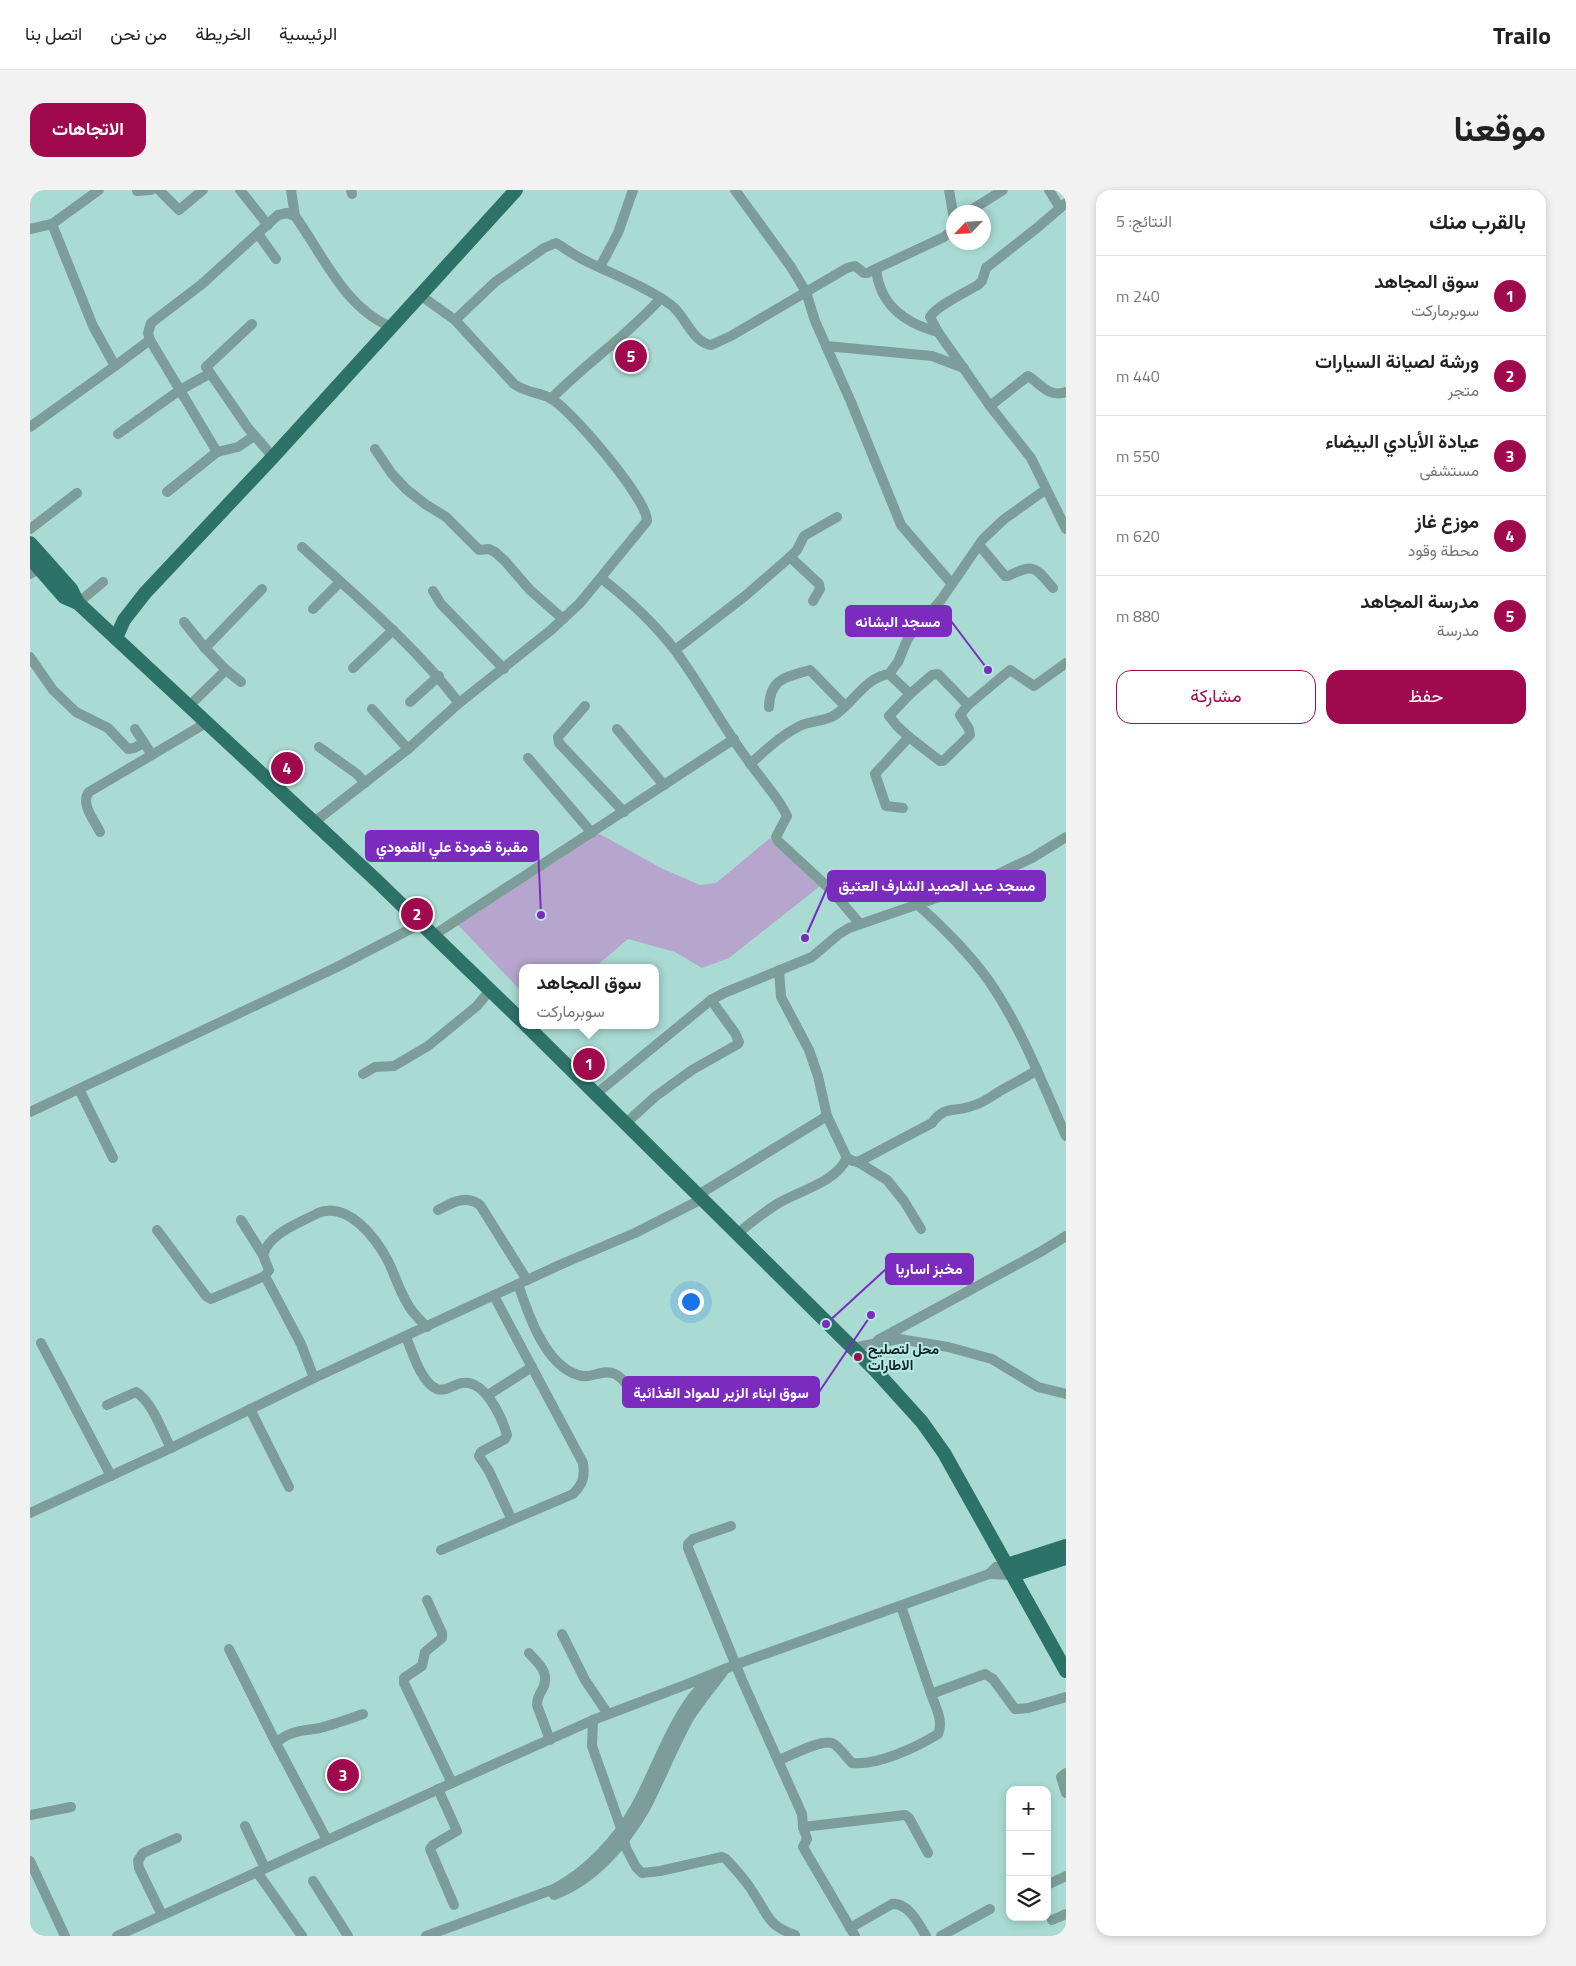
<!DOCTYPE html>
<html lang="ar">
<meta charset="utf-8">
<style>
body{margin:0;font-family:"Titillium Web",Vazirmatn,sans-serif;background:#f2f2f2;color:#222;direction:rtl}
.controls{position:absolute;right:15px;bottom:15px;display:grid;overflow:hidden;border-radius:10px;box-shadow:0 2px 8px #0003}
.controls button{width:45px;height:45px;display:grid;place-items:center;padding:0;border:0;border-bottom:1px solid #e0e0e0;background:#fff;color:#222;font:25px sans-serif}
.compass{position:absolute;left:916px;top:15px;width:45px;height:45px;border-radius:50%;background:#fff;box-shadow:0 2px 8px #0003;rotate:245deg}
.you{position:absolute;left:660px;top:1111px;width:18px;height:18px;margin:-12px;border:4px solid #fff;border-radius:50%;background:#1a73e8;box-shadow:0 0 0 8px #1a73e833}
.badge{display:grid;place-items:center;width:32px;height:32px;border-radius:50%;background:#a0094d;color:#fff;font-size:16px;font-weight:700}
.pin{position:absolute;translate:-50% -50%;border:2px solid #fff;box-shadow:0 1px 5px #0006}
.popup{position:absolute;left:489px;top:774px;width:140px;height:65px;box-sizing:border-box;display:grid;place-content:center;border-radius:10px;background:#fff;filter:drop-shadow(0 1px 4px #0005);font-size:16px;white-space:nowrap;color:#767676}
.popup b{font-size:19px;color:#222}
.popup::after{content:'';position:absolute;left:50%;top:100%;margin-left:-10px;border:10px solid transparent;border-top-color:#fff}
.list{margin:0;padding:0;list-style:none}
h2{display:flex;justify-content:space-between;align-items:center;height:65px;margin:0;padding:0 20px;font-size:21px}
h2 small{font-size:16px;font-weight:400;color:#767676}
.list li{display:grid;grid-template-columns:32px 1fr auto;gap:15px;align-items:center;box-sizing:border-box;height:80px;padding:0 20px;border-top:1px solid #e0e0e0}
.list b{display:block;font-size:19px;white-space:nowrap}
.list p{margin:0;font-size:16px;white-space:nowrap;color:#767676}
.list em{font-size:16px;font-style:normal;color:#767676}
.actions{display:flex;gap:10px;padding:15px 20px}
.actions a{flex:1;padding:11px 0;border:1px solid #a0094d;border-radius:15px;text-align:center;font-size:18px;color:#a0094d}
.actions .main{background:#a0094d;color:#fff}
.icon{flex:none;width:28px;height:28px;fill:none;stroke:currentColor;stroke-width:2;stroke-linecap:round;stroke-linejoin:round}
.map{position:relative;flex:none;width:1036px;height:1746px;overflow:hidden;direction:ltr;border-radius:15px}
header{display:flex;align-items:center;gap:30px;box-sizing:border-box;height:70px;padding:0 25px;background:#fff;border-bottom:1px solid #e0e0e0}
header strong{font-size:24px}
nav{display:flex;gap:28px;margin-inline-start:auto;font-size:18px}
.intro{display:flex;align-items:center;justify-content:space-between;box-sizing:border-box;height:120px;padding:0 30px}
h1{margin:0;font-size:35px}
.button{padding:12px 22px;border-radius:15px;background:#a0094d;color:#fff;font-size:18px;font-weight:700}
main{display:flex;gap:30px;padding:0 30px}
aside{flex:1;background:#fff;border-radius:15px;box-shadow:0 2px 8px #0003}
.map>svg:first-child{display:block}
</style>
<header>
<strong>Trailo</strong>
<nav><a>الرئيسية</a><a>الخريطة</a><a>من نحن</a><a>اتصل بنا</a></nav>
</header>
<div class="intro"><h1>موقعنا</h1><a class="button">الاتجاهات</a></div>
<main>
<aside>
<h2>بالقرب منك<small>النتائج: 5</small></h2>
<ul class="list">
<li><span class="badge">1</span><div><b>سوق المجاهد</b><p>سوبرماركت</p></div><em>240 m</em></li>
<li><span class="badge">2</span><div><b>ورشة لصيانة السيارات</b><p>متجر</p></div><em>440 m</em></li>
<li><span class="badge">3</span><div><b>عيادة الأيادي البيضاء</b><p>مستشفى</p></div><em>550 m</em></li>
<li><span class="badge">4</span><div><b>موزع غاز</b><p>محطة وقود</p></div><em>620 m</em></li>
<li><span class="badge">5</span><div><b>مدرسة المجاهد</b><p>مدرسة</p></div><em>880 m</em></li>
</ul>
<div class="actions"><a class="main">حفظ</a><a>مشاركة</a></div>
</aside>
<div class="map">
<svg width="1036" height="1746" viewBox="0 0 1036 1746">
<rect width="100%" height="100%" fill="#a9dbd3"/>
<!-- green -->
<path fill="#b6a6ce" d="M568,643l65,36 37,16 16,-2 54,-45 50,48 -91,72 -27,10 -27,-16 -47,-13 -34,29h-71v25l-65,-68z"/>
<g fill="none" stroke-linecap="round" stroke-linejoin="round">
<!-- minor -->
<g stroke="#7c9d98" stroke-width="10">
<path d="M129,0l20,20 24,-20"/>
<path d="M210,0l28,35"/>
<path d="M261,0l4,26"/>
<path d="M321,0l1,4"/>
<path d="M705,0l56,77 15,25 9,29 36,81 50,123 51,59"/>
<path d="M919,0l5,29"/>
<path d="M1019,0l11,18"/>
<path d="M107,1l14,-1"/>
<path d="M1036,13l-28,24 -52,41 -4,13 -4,4c-12,7 -42,21 -48,32l8,15 52,74 41,52 35,71"/>
<path d="M938,22l35,-22"/>
<path d="M0,39l22,-5 47,-34"/>
<path d="M228,44l18,25"/>
<path d="M570,77l18,-34 15,-43"/>
<path d="M846,79c4,36 28,54 62,63"/>
<path d="M390,105l35,25 40,-38 49,-34 12,-5c10,6 19,13 30,18 28,14 59,25 85,44 15,11 20,36 40,40l20,-9 116,-68 8,-2 9,7h3l77,-36 6,-5 4,-9"/>
<path d="M222,134l-46,43 42,61 25,29"/>
<path d="M120,150l-2,-7 3,-10 51,-39 76,-69 9,-2 8,3c28,39 49,91 96,111"/>
<path d="M796,156l106,10 32,12"/>
<path d="M85,176l35,-26 67,112"/>
<path d="M521,209c35,-36 76,-63 110,-101"/>
<path d="M960,216l38,-30c13,8 21,22 38,16"/>
<path d="M0,237l85,-61 -22,-40 -41,-102"/>
<path d="M88,244l62,-44 29,-16"/>
<path d="M345,259l17,25 14,15 19,15 21,13 33,33 10,-1 6,3 10,9 25,29 33,29"/>
<path d="M137,302l50,-40 21,-5 16,-11"/>
<path d="M0,339l47,-36"/>
<path d="M949,355l26,31h3c27,-13 27,-9 45,12"/>
<path d="M272,357c55,50 112,98 157,156"/>
<path d="M760,367l29,27 1,5 -7,12"/>
<path d="M0,384l9,-5"/>
<path d="M571,388c27,21 52,44 73,71 28,37 48,78 76,114 12,18 28,33 37,53l-11,21 2,4 54,50 28,33"/>
<path d="M403,401l8,13 63,65"/>
<path d="M48,413l25,-21"/>
<path d="M283,419l27,-27"/>
<path d="M154,432l21,26"/>
<path d="M645,460l70,-54 45,-39 7,-7 7,-14 33,-19"/>
<path d="M0,467l23,33 23,22 32,16 20,21 6,-1 10,-5"/>
<path d="M323,478l40,-38"/>
<path d="M196,480l15,12"/>
<path d="M859,484l21,20 22,-19 6,-1 30,31 42,-35 24,16 32,-23"/>
<path d="M380,512l29,-26"/>
<path d="M555,516l-27,31 1,6 65,69"/>
<path d="M158,517l38,-37 -21,-22 57,-59"/>
<path d="M739,517c1,-29 17,-30 41,-37l35,36"/>
<path d="M342,519l36,40"/>
<path d="M105,539l17,26"/>
<path d="M587,539l47,56"/>
<path d="M879,547l-12,-11 -8,-10 21,-22"/>
<path d="M289,557l38,27 8,9"/>
<path d="M498,568l64,75"/>
<path d="M720,574c16,-14 32,-30 52,-39 10,-4 24,-4 33,-10 18,-12 31,-38 54,-41l9,-12 10,-24 33,-38 42,-61 20,-19 42,-30"/>
<path d="M873,618l-17,-2 -11,-32 34,-37 31,24h3l27,-26 -1,-6 -9,-14 8,-10"/>
<path d="M283,633l95,-74 51,-46 92,-73 29,-27 67,-82c1,-21 -77,-113 -97,-123 -12,-6 -23,-5 -36,-14l-59,-64"/>
<path d="M70,642c-6,-12 -20,-29 -11,-40l117,-69"/>
<path d="M888,715c26,23 51,48 71,76 33,48 53,102 77,155"/>
<path d="M404,745l300,-196"/>
<path d="M333,884l12,-7 19,-1 34,-20 49,-40 13,-16"/>
<path d="M49,899l34,69"/>
<path d="M566,904l115,-94 13,-7 88,-36 27,-23 10,-6 128,-44 55,-26 34,-21"/>
<path d="M0,922l307,-145 85,-44"/>
<path d="M596,933l30,-27 36,-26 46,-26 1,-2 -4,-9 -24,-33"/>
<path d="M817,968l6,3 5,1 74,-39c12,-17 20,-11 37,-16 12,-3 21,-9 31,-16 12,-7 25,-13 37,-21"/>
<path d="M828,972l29,18 17,21 17,28"/>
<path d="M668,1005l129,-79"/>
<path d="M408,1020c14,-7 27,-16 42,-5l47,75"/>
<path d="M127,1040l49,66 5,3 54,-23 4,-6 -6,-15 -22,-35"/>
<path d="M707,1044c13,-11 26,-21 40,-30 23,-14 58,-21 70,-46l-20,-42 -9,-40 -9,-26 -28,-53 -2,-27"/>
<path d="M233,1065c6,-22 37,-32 55,-42 30,-12 58,25 70,48 7,14 11,29 19,42 5,10 12,16 20,24"/>
<path d="M235,1086l36,68 13,34"/>
<path d="M488,1094c10,30 27,81 60,91 13,5 24,-7 37,-1 17,8 13,30 36,22"/>
<path d="M376,1147c6,14 15,46 31,52 9,3 17,-5 25,-6 23,-4 40,35 45,52l-2,4 -24,13 -2,4 10,15 23,49"/>
<path d="M848,1150l164,-89 24,-15"/>
<path d="M11,1153l70,133"/>
<path d="M822,1158l47,-9 49,8 44,12 46,28 28,7"/>
<path d="M458,1205l44,-28"/>
<path d="M77,1215l29,-13c17,11 25,38 35,56"/>
<path d="M220,1219l39,78"/>
<path d="M0,1323l141,-65 143,-70 250,-115 71,-30 67,-34"/>
<path d="M701,1336l-38,13 -5,5v4l54,132 60,134 1,13 4,12 -4,8 52,89"/>
<path d="M411,1360l132,-56c10,-10 12,-17 10,-31l-89,-167"/>
<path d="M959,1384l24,1"/>
<path d="M397,1410l15,33v5l-17,14 -3,14 -18,12v5l48,100"/>
<path d="M871,1416l30,88"/>
<path d="M532,1444l23,46 23,34"/>
<path d="M199,1459l47,94 51,97"/>
<path d="M499,1463c11,12 22,21 13,37 -3,5 -5,9 -5,15l13,35"/>
<path d="M563,1530l-1,26 29,82 5,20 10,19 6,6 18,-2 62,-14 4,2c10,11 21,22 28,35 15,22 13,31 41,41"/>
<path d="M246,1553c14,-13 27,-12 44,-15 15,-4 29,-9 43,-14"/>
<path d="M749,1570c11,-4 42,-21 53,-17 7,3 14,14 20,20 25,3 65,-16 86,-29 6,-13 -3,-28 -7,-40l54,-20 8,5 22,30 13,-1 38,-11"/>
<path d="M1036,1583l-5,4 5,16"/>
<path d="M408,1599l19,42 -24,14 -3,4 24,56"/>
<path d="M0,1625l41,-8"/>
<path d="M215,1636l20,42"/>
<path d="M773,1637l102,-12 4,3 19,35"/>
<path d="M0,1671l35,75"/>
<path d="M227,1682l45,64"/>
<path d="M283,1691l35,55"/>
<path d="M1017,1695l19,-9"/>
<path d="M524,1705c40,-15 71,-51 92,-88 15,-29 27,-60 43,-89 10,-16 23,-31 34,-46"/>
<path d="M132,1725l-23,-47 -1,-7 5,-8 34,-15"/>
<path d="M1022,1730l14,-6"/>
<path d="M820,1738l42,-24c16,-2 27,20 34,32"/>
<path d="M87,1746l335,-153 141,-63 100,-38 44,-18 252,-90 7,-7 11,-2"/>
<path d="M396,1746l128,-47c34,-18 63,-49 82,-83 19,-35 32,-75 56,-108 6,-8 13,-15 20,-22"/>
<path d="M911,1746l49,-27"/>
</g>
<!-- major -->
<g stroke="#2d7269" stroke-width="14">
<path d="M0,353l41,46 7,14"/>
<path d="M0,368l34,39 14,6 298,277 147,142"/>
<path d="M86,448l8,-18 21,-27 128,-136 243,-267"/>
<path d="M496,835l349,345 47,52 22,31 122,218"/>
<path d="M977,1375l59,-19"/>
<path d="M983,1385l53,-17"/>
</g>
</g>
<!-- markers -->
<circle fill="#a0094d" stroke="#b6e9e0" stroke-width="2" cx="828" cy="1167" r="5"/>
<g text-anchor="middle" stroke-width="4" stroke-linejoin="round" paint-order="stroke">
<!-- poi labels -->
<g font-size="14" font-weight="bold" fill="#102522" stroke="#b6e9e0" text-anchor="start">
<text x="838" y="1164">محل لتصليح<tspan x="838" dy="16">الاطارات</tspan></text>
</g>
</g>
<!-- callouts -->
<path fill="none" stroke="#7b2cbf" stroke-width="2" d="M958 480L921 431M511 725L508 656M775 748L798 696M796 1134L856 1079M841 1125L789 1202"/>
<g fill="#7b2cbf" stroke="#b6e9e0" stroke-width="2">
<circle cx="958" cy="480" r="5"/>
<circle cx="511" cy="725" r="5"/>
<circle cx="775" cy="748" r="5"/>
<circle cx="796" cy="1134" r="5"/>
<circle cx="841" cy="1125" r="5"/>
</g>
<g fill="#7b2cbf" stroke="#7b2cbf" stroke-width="2">
<rect x="816" y="416" width="105" height="30" rx="5"/>
<rect x="336" y="641" width="172" height="30" rx="5"/>
<rect x="798" y="681" width="217" height="30" rx="5"/>
<rect x="856" y="1064" width="87" height="30" rx="5"/>
<rect x="593" y="1187" width="196" height="30" rx="5"/>
</g>
<g font-size="15" text-anchor="middle" font-weight="bold" fill="#fff">
<text x="868" y="437">مسجد البشانه</text>
<text x="422" y="662">مقبرة قمودة علي القمودي</text>
<text x="907" y="701">مسجد عبد الحميد الشارف العتيق</text>
<text x="899" y="1084">مخبز اساريا</text>
<text x="691" y="1208">سوق ابناء الزير للمواد الغذائية</text>
</g>
</svg>
<div class="controls">
<button>+</button>
<button>−</button>
<button><svg class="icon" aria-label="layers" viewBox="0 0 24 24"><path d="M12 4l9 5-9 5-9-5zM3 14l9 5 9-5"/></svg></button>
</div>
<svg class="compass" viewBox="-18 -18 36 36"><path d="M0-13l5 13h-10z" fill="#e53935"/><path d="M0 13l5-13h-10z" fill="#767676"/></svg>
<div class="you"></div>
<div class="pin badge" style="left:559px;top:874px">1</div>
<div class="popup"><b>سوق المجاهد</b>سوبرماركت</div>
<div class="pin badge" style="left:387px;top:724px">2</div>
<div class="pin badge" style="left:313px;top:1585px">3</div>
<div class="pin badge" style="left:257px;top:578px">4</div>
<div class="pin badge" style="left:601px;top:166px">5</div>
</div>
</main>
